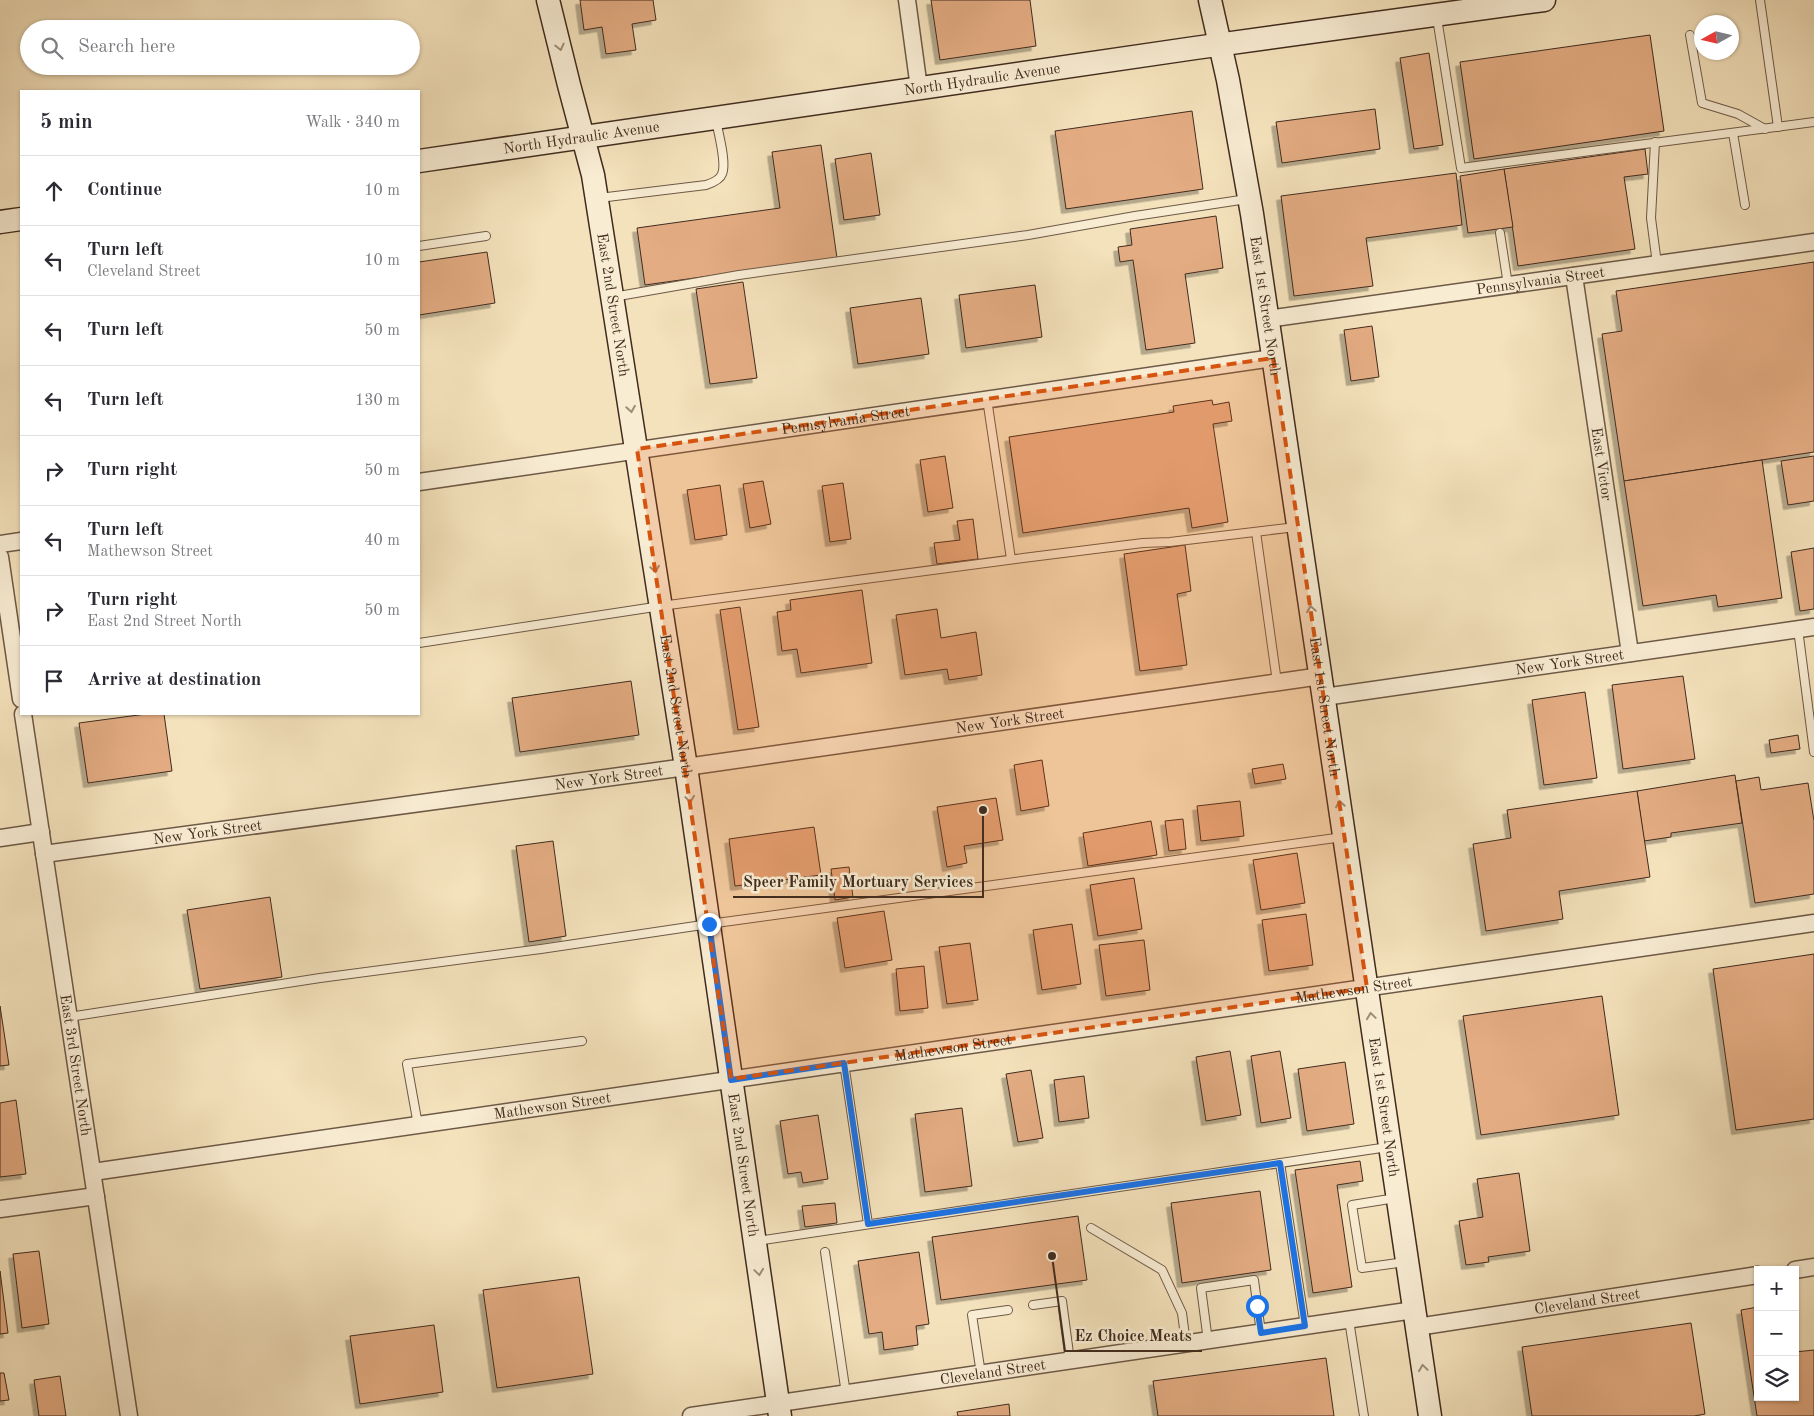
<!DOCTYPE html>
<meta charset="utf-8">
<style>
body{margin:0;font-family:"Old Standard TT",serif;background:#f2f2f3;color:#2b2b33}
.controls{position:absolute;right:15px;bottom:15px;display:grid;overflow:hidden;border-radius:0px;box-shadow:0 1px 4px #0004}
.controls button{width:45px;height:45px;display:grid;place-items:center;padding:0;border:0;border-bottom:1px solid #e1e1e2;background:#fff;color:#2b2b33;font:25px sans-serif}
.compass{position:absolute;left:1694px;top:15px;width:45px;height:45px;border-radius:50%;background:#fff;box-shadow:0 1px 4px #0004;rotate:262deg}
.stop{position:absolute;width:15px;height:15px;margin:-11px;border:4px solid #1a73e8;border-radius:50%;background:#fff}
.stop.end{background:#1a73e8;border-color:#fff;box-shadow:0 1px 5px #0008}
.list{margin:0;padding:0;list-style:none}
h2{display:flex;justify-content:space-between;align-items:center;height:65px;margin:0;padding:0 20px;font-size:21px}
h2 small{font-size:16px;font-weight:400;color:#7c7c81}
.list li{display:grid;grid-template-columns:32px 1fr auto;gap:15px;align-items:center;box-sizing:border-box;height:70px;padding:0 20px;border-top:1px solid #e1e1e2}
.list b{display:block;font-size:19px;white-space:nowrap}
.list p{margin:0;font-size:16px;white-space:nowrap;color:#7c7c81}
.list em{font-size:16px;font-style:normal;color:#7c7c81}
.icon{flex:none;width:28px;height:28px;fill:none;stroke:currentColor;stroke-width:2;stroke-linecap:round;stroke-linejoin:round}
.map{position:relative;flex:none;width:1814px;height:1416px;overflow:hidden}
.search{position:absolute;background:#fff;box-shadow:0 1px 4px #0004;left:20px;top:20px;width:400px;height:55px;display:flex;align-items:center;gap:12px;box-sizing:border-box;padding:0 18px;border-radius:28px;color:#7c7c81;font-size:19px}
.panel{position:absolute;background:#fff;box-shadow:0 1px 4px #0004;left:20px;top:90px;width:400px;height:625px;border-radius:0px}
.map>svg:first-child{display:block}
</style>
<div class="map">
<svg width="1814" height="1416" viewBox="0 0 1814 1416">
<defs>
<filter id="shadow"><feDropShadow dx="-4.5" dy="4.5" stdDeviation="0" flood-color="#0004"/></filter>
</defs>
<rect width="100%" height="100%" fill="#f4e2bc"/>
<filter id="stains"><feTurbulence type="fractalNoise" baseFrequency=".004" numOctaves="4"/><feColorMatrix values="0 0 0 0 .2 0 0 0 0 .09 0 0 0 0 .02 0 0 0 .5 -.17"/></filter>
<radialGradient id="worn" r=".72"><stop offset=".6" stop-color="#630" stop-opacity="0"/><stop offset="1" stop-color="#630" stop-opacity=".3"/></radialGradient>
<!-- building -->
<g fill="#e4ac83" stroke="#402b1e" filter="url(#shadow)">
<path d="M580,0h73l3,20 -24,4 4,26 -30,4 -4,-27 -18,3z"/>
<path d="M931,0h99l6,46 -96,14z"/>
<path d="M1650,35l14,96 -190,28 -14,-97z"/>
<path d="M1429,53l14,92 -29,4 -14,-91z"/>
<path d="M1375,109l5,40 -98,14 -6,-41z"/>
<path d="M1192,111l11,78 -137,20 -11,-78z"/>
<path d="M821,145l16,113 -192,27 -8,-57 143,-20 -8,-56z"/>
<path d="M1645,149l3,25 -24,3 11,72 -117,17 -14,-97z"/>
<path d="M871,153l9,62 -36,5 -9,-61z"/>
<path d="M1504,169l9,58 -45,6 -8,-57z"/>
<path d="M1456,173l6,52 -96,13 7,48 -79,10 -13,-100z"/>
<path d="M1216,216l7,52 -38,6 10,69 -49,7 -13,-90 -13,2 -2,-15 14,-2 -2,-16z"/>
<path d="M487,252l8,51 -76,12v-53z"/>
<path d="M1814,262v190l-190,29 -22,-147 20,-3 -6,-40z"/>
<path d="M743,282l14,96 -47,6 -14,-95z"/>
<path d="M1035,285l7,52 -76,11 -7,-53z"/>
<path d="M921,298l8,56 -71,10 -8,-56z"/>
<path d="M1372,326l7,51 -28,4 -7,-51z"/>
<path d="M1212,400l1,5 16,-3 3,19 -19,3 15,98 -36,6 -3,-20 -166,25 -14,-96 165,-25 -1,-6z"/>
<path d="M945,456l8,52 -25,4 -8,-52z"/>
<path d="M1814,456v45l-26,4 -7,-44z"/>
<path d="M1762,460l20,138 -64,9 -2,-12 -73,11 -19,-125z"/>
<path d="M763,481l8,43 -21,4 -7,-44z"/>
<path d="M843,483l8,56 -21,3 -8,-56z"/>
<path d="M720,485l7,50 -32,5 -8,-50z"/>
<path d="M973,519l5,40 -41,5 -3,-21 26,-3 -3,-19z"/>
<path d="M1185,545l6,46 -14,3 10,71 -47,6 -16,-117z"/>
<path d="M1814,548v61l-14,2 -9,-59z"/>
<path d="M862,590l10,73 -71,10 -4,-24 -15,2 -5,-39 14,-2 -1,-10z"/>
<path d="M740,607l19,120 -21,3 -18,-120z"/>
<path d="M937,609l4,29 35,-6 6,43 -33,5 -2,-11 -42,6 -9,-60z"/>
<path d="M1683,676l12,83 -72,10 -11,-84z"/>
<path d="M631,681l8,54 -119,17 -8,-54z"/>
<path d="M1585,692l12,86 -53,7 -12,-85z"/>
<path d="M146,714h18l8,57 -84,12 -9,-60z"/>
<path d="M1798,735l2,14 -29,4 -2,-13z"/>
<path d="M1042,760l7,46 -28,5 -7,-46z"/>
<path d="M1283,764l3,15 -31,5 -3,-15z"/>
<path d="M1735,775l7,48 -71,10v4l-27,4 -7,-50z"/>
<path d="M1759,777l2,13 47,-7 6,38v73l-59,9 -19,-122z"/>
<path d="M1637,791l13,86 -91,14 4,28 -77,12 -13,-87 38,-6 -4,-28z"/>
<path d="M996,798l7,42 -39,6 3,17 -20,4 -10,-60z"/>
<path d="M1240,801l4,35 -43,5 -4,-35z"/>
<path d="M1183,819l3,30 -17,2 -4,-30z"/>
<path d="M1151,821l6,34 -69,11 -5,-33z"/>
<path d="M814,827l7,48 -86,11 -6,-47z"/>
<path d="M553,841l13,95 -37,6 -13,-96z"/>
<path d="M1297,853l8,50 -44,7 -8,-50z"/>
<path d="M849,867l4,30 -18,3 -4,-31z"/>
<path d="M1134,878l8,51 -44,7 -8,-51z"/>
<path d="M270,897l12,80 -82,12 -13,-79z"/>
<path d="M884,911l8,49 -47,8 -8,-50z"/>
<path d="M1306,914l7,51 -44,6 -7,-51z"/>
<path d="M1072,924l9,60 -39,6 -9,-60z"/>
<path d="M1144,940l6,50 -44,6 -7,-51z"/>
<path d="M970,943l8,57 -31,4 -8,-57z"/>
<path d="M1814,954v165l-78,11 -23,-161z"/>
<path d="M924,966l4,42 -28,3 -4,-42z"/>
<path d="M1602,996l17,119 -138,20 -18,-119z"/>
<path d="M0,1006l9,59 -9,1z"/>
<path d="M1230,1051l11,64 -35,6 -10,-64z"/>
<path d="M1280,1051l11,67 -30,5 -10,-67z"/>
<path d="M1345,1062l9,62 -47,7 -9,-62z"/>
<path d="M1031,1070l12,68 -25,4 -12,-68z"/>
<path d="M1084,1076l5,42 -30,4 -5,-42z"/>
<path d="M16,1100l10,74 -26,3v-74z"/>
<path d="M962,1108l10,78 -47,6 -10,-78z"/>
<path d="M818,1115l10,64 -25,4 -2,-11 -13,2 -8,-53z"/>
<path d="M1360,1161l3,20 -26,4 15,102 -39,6 -18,-123z"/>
<path d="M1519,1173l11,78 -42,6 1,5 -23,3 -7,-44 24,-4 -6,-38z"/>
<path d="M1260,1191l11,79 -89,13 -11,-80z"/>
<path d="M835,1203l2,20 -32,4 -3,-21z"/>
<path d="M1078,1216l9,64 -146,20 -9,-63z"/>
<path d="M39,1251l10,73 -27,4 -9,-74z"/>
<path d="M919,1252l10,72 -13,2 2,19 -34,5 -2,-18 -13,2 -11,-73z"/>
<path d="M0,1271l8,62 -8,1z"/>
<path d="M579,1277l14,97 -96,14 -14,-98z"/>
<path d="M1758,1307v90h37v-45l19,-2v66h-57l-16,-106z"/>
<path d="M1691,1323l14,91 -11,2h-162l-10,-69z"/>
<path d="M434,1325l9,67 -83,12 -10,-68z"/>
<path d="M1326,1358l8,58h-176l-5,-35z"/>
<path d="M0,1373h4l5,27 -9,1z"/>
<path d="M60,1376l6,40h-27l-5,-36z"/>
<path d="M1009,1404l1,12h-52l-1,-4z"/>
</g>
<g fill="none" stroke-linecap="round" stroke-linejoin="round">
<defs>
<g id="lane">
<path d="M1760,0l18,127"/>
<path d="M1437,18l24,150 353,-46"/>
<path d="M1690,35l12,68 36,11 27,15"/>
<path d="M1733,133l12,72"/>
<path d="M1655,142l-4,76 6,46"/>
<path d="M599,198l107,-13c6,-2 14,-5 16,-11 5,-11 -4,-42 -6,-54"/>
<path d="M1500,233l8,52"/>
<path d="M419,246l67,-10"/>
<path d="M613,297l126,-22 289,-40 107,-19 112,-17"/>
<path d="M987,399l24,160"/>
<path d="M1256,532l21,150"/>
<path d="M1798,629l16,123"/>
<path d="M419,643l242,-37 362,-48 120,-15 27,-1 126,-15"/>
<path d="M69,1017l251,-39 221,-29 168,-25 634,-87"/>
<path d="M844,1063l24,161"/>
<path d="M418,1125l-11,-61 175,-23"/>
<path d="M1280,1163l25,163"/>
<path d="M1396,1198l-44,7 10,63 43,-6"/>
<path d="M1091,1228l71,42 20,43 4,31"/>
<path d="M757,1241l631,-94"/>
<path d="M825,1252l21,142"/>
<path d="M1033,1305l29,-4 8,60"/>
<path d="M1349,1320l15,96"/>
<path d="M1208,1341l-7,-53 53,-8 7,53"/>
<path d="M981,1374l-9,-59 36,-5"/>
</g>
<g id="street">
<path d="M907,0l12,88"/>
<path id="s1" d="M1574,276l56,377"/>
<path id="s2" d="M1267,319l547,-77"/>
<path id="s3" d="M419,482l854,-124"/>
<path d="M0,544l21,-3"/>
<path d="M0,557l21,142"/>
<path id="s4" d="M1324,697l490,-70"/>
<path id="s5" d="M23,714l106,702"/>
<path d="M0,838l41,-6"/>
<path id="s6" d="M44,854l642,-87 635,-91"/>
<path id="s7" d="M93,1172l1721,-249"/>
<path d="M0,1209l96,-13"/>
<path d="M1795,1270l19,-3"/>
<path id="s8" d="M1417,1327l341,-52"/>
<path id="s9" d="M691,1416l723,-106"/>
</g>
<g id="secondary">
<path id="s10" d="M548,0l21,85 24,90 93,592 94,649"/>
<path id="s11" d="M1210,0l18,80 24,134 178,1202"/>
<path id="s12" d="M419,161l776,-113 349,-48"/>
<path d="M0,222l21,-3"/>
</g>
</defs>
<!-- lane casing -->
<use href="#lane" stroke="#6d5946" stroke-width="10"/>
<!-- street casing -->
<use href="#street" stroke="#6d5946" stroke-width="19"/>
<!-- secondary casing -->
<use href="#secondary" stroke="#402b1e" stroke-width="25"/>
<!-- lane -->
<use href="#lane" stroke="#f8ecd3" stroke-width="8"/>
<!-- street -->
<use href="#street" stroke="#f8ecd3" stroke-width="16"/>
<!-- secondary -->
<use href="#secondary" stroke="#f8ecd3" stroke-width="22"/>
</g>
<!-- one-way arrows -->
<defs><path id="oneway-chevron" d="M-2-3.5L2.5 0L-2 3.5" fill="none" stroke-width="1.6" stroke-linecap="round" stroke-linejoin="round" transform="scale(1.25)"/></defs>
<g stroke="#9c8c78">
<use href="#oneway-chevron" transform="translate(560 47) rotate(77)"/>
<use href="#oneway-chevron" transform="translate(631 409) rotate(81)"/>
<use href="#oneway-chevron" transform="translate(655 569) rotate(81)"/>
<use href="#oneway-chevron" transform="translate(1311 609) rotate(-99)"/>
<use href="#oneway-chevron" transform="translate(690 799) rotate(82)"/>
<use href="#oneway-chevron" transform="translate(1340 804) rotate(-99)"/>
<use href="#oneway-chevron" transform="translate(1371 1016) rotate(-98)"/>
<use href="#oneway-chevron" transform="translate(759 1272) rotate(82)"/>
<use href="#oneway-chevron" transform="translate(1423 1368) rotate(-98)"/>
</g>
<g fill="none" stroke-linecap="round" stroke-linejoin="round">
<!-- route -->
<path stroke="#1a73e8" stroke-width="6" d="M709,924l22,156 113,-17 24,161 412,-61 25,163 -44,7 -4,-27"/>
</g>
<!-- marked area -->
<path fill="#d7540e" fill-opacity="0.2" stroke="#d7540e" stroke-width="4" stroke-dasharray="10 6" stroke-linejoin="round" d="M1273,358l94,630 -636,91 -94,-630z"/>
<g text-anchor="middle" stroke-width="5" stroke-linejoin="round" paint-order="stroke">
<!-- street labels -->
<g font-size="15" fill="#402b1e" stroke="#f8ecd3">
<text dy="5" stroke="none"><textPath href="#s12" startOffset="569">North Hydraulic Avenue</textPath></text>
<text dy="5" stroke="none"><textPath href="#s12" startOffset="164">North Hydraulic Avenue</textPath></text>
<text dy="5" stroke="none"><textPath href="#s2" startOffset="276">Pennsylvania Street</textPath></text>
<text dy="5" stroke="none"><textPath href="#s10" startOffset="312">East 2nd Street North</textPath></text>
<text dy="5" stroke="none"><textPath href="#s11" startOffset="311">East 1st Street North</textPath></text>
<text dy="5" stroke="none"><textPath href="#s3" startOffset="431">Pennsylvania Street</textPath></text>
<text dy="5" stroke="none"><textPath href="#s1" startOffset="190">East Victor</textPath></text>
<text dy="5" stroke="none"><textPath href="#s4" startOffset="248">New York Street</textPath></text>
<text dy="5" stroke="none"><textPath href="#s10" startOffset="718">East 2nd Street North</textPath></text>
<text dy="5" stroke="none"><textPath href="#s11" startOffset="716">East 1st Street North</textPath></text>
<text dy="5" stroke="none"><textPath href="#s6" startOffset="975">New York Street</textPath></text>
<text dy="5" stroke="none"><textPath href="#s6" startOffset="570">New York Street</textPath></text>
<text dy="5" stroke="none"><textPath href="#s6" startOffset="165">New York Street</textPath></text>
<text dy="5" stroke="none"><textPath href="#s7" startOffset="1274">Mathewson Street</textPath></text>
<text dy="5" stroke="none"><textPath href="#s7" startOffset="869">Mathewson Street</textPath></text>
<text dy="5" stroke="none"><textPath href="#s5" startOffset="355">East 3rd Street North</textPath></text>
<text dy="5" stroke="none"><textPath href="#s7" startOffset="464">Mathewson Street</textPath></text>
<text dy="5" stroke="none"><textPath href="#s11" startOffset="1121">East 1st Street North</textPath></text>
<text dy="5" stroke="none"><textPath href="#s10" startOffset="1182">East 2nd Street North</textPath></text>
<text dy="5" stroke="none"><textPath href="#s8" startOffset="172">Cleveland Street</textPath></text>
<text dy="5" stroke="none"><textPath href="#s9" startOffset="305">Cleveland Street</textPath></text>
</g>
</g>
<!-- callouts -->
<path fill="none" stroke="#402b1e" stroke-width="2" d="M983 810L983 897H733M1052 1256L1065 1351H1202"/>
<g fill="#402b1e" stroke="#f8ecd3" stroke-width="2">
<circle cx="983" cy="810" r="5"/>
<circle cx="1052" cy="1256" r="5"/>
</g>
<g font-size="16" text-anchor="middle" font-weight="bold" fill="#402b1e" stroke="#f8ecd3" stroke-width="5" stroke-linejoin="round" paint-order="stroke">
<text x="858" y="887">Speer Family Mortuary Services</text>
<text x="1133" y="1341">Ez Choice Meats</text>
</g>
<rect width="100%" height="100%" filter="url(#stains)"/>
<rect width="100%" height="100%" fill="url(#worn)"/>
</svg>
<div class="controls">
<button>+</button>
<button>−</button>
<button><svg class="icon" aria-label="layers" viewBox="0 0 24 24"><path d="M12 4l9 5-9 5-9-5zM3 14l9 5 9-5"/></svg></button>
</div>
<svg class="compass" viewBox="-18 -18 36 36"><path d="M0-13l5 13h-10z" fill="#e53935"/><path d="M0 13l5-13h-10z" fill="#7c7c81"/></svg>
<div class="stop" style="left:1257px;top:1306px"></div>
<div class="stop end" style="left:709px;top:924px"></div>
<div class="search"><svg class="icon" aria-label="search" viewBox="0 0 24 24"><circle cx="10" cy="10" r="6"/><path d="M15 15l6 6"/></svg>Search here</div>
<section class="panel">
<h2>5 min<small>Walk · 340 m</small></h2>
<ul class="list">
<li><svg class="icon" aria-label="ahead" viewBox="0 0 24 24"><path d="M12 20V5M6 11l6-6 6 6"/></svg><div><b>Continue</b></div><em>10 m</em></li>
<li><svg class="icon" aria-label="left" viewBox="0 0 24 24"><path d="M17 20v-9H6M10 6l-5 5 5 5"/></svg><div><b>Turn left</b><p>Cleveland Street</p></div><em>10 m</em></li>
<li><svg class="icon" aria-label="left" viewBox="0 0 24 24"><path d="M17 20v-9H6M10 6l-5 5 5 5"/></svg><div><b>Turn left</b></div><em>50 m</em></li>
<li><svg class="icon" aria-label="left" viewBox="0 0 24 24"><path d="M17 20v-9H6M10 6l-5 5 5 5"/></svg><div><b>Turn left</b></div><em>130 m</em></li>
<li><svg class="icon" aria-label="right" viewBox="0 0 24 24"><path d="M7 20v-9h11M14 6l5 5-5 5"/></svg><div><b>Turn right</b></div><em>50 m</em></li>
<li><svg class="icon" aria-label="left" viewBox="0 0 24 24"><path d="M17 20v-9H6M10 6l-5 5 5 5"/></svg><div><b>Turn left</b><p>Mathewson Street</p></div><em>40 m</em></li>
<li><svg class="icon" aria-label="right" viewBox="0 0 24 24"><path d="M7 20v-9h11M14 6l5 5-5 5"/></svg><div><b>Turn right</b><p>East 2nd Street North</p></div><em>50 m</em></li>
<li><svg class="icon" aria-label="arrive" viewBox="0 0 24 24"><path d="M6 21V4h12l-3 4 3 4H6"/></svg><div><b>Arrive at destination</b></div></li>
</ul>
</section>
</div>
